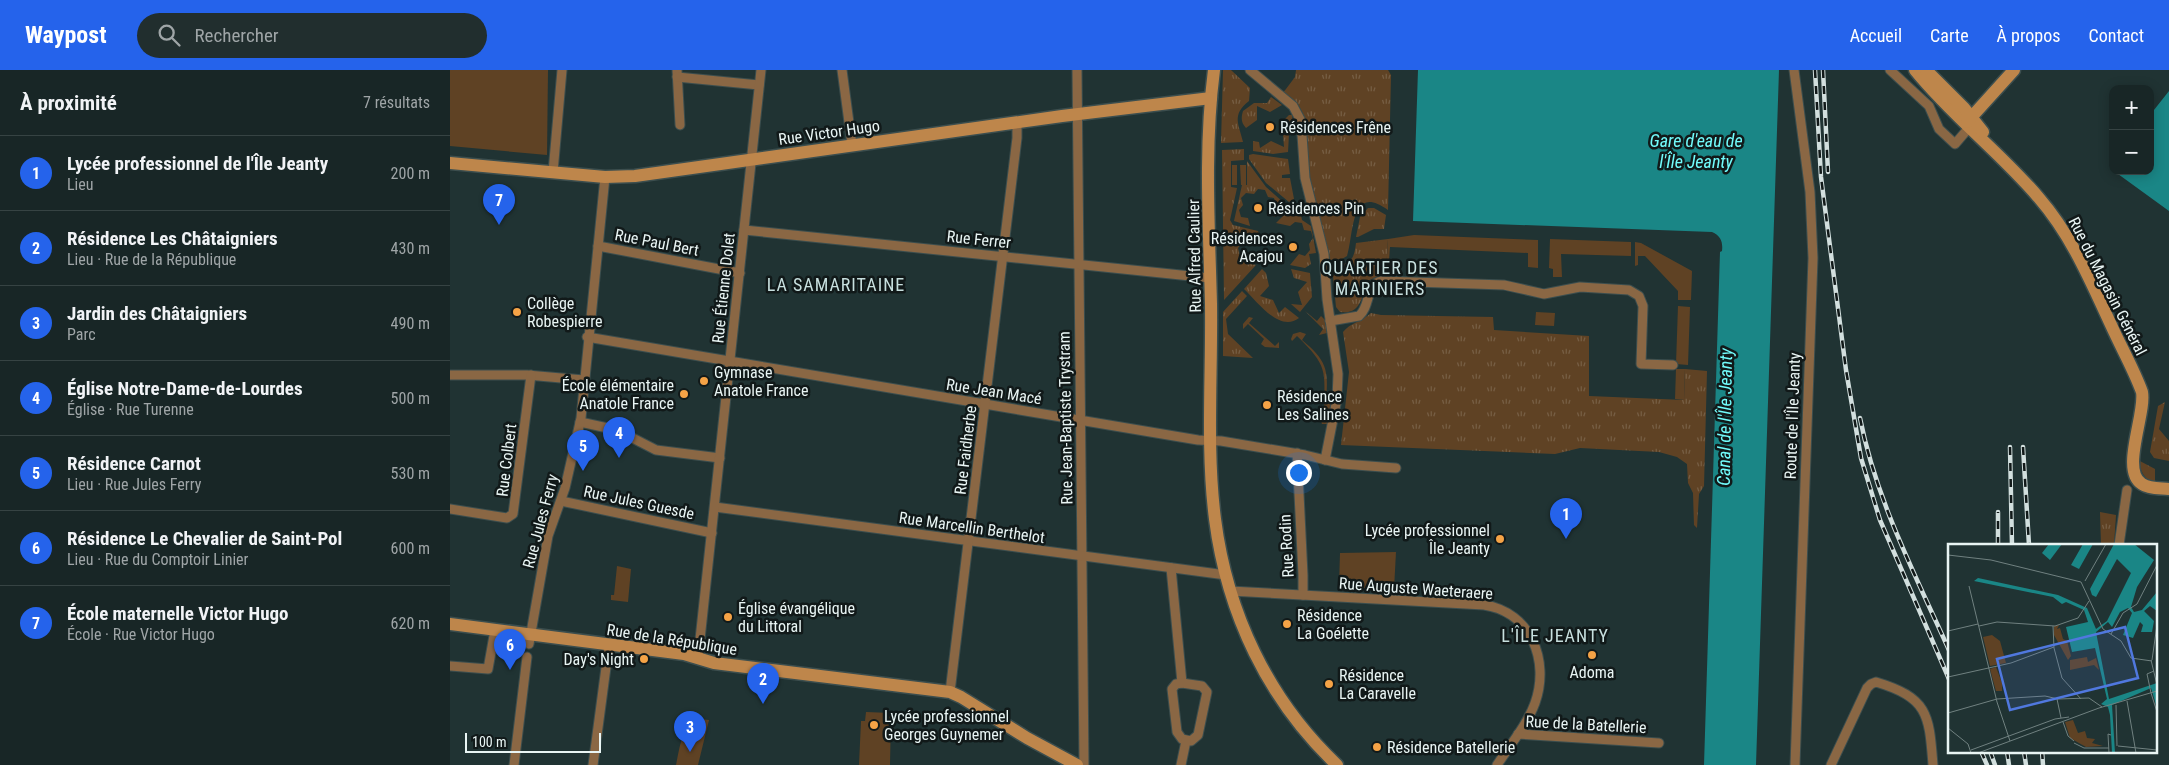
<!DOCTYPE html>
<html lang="fr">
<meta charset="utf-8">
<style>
body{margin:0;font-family:"Roboto Condensed",sans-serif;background:#212e2e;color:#f1f3f6}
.controls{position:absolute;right:15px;top:15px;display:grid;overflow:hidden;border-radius:10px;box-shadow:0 2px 12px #0003}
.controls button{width:45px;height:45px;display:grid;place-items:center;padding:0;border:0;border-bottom:1px solid #364343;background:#182626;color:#f1f3f6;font:25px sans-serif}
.scale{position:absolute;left:15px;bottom:12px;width:136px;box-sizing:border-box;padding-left:5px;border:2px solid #e9f5f4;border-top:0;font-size:14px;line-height:18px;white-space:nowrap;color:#e9f5f4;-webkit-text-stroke:4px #111919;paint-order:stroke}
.you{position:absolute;left:848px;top:402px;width:18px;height:18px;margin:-12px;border:4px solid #fff;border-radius:50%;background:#1a73e8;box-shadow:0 0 0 8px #1a73e833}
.badge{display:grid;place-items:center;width:32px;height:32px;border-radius:50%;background:#2563eb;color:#fff;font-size:16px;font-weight:700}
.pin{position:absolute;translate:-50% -41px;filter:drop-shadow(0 1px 2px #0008)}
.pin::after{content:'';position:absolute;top:26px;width:18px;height:15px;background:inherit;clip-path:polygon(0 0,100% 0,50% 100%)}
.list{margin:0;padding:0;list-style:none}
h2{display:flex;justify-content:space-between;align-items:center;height:65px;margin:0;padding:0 20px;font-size:21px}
h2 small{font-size:16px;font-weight:400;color:#9fa5a7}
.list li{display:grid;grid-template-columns:32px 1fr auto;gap:15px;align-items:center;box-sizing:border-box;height:75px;padding:0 20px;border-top:1px solid #364343}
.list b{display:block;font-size:19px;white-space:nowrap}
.list p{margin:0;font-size:16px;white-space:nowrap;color:#9fa5a7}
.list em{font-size:16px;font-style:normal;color:#9fa5a7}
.icon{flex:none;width:28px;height:28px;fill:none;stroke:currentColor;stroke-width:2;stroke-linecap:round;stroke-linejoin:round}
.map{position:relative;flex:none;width:1719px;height:695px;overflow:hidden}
header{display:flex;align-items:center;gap:30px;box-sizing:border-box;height:70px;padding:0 25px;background:#2563eb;color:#fff}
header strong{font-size:24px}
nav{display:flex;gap:28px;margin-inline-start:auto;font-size:18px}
.search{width:350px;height:45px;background:#212e2e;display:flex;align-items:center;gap:12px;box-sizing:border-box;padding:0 18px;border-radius:28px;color:#9fa5a7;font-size:19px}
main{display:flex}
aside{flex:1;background:#182626}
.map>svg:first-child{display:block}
</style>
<header>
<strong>Waypost</strong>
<div class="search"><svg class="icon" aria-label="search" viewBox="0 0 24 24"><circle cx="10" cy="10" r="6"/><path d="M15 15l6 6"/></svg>Rechercher</div>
<nav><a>Accueil</a><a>Carte</a><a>À propos</a><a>Contact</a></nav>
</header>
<main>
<aside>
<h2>À proximité<small>7 résultats</small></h2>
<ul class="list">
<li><span class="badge">1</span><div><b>Lycée professionnel de l'Île Jeanty</b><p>Lieu</p></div><em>200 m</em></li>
<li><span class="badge">2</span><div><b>Résidence Les Châtaigniers</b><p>Lieu · Rue de la République</p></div><em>430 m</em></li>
<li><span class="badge">3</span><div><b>Jardin des Châtaigniers</b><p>Parc</p></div><em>490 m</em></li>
<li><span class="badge">4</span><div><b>Église Notre-Dame-de-Lourdes</b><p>Église · Rue Turenne</p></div><em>500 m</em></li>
<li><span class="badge">5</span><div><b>Résidence Carnot</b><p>Lieu · Rue Jules Ferry</p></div><em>530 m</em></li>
<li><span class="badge">6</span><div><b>Résidence Le Chevalier de Saint-Pol</b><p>Lieu · Rue du Comptoir Linier</p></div><em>600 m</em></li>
<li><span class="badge">7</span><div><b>École maternelle Victor Hugo</b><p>École · Rue Victor Hugo</p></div><em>620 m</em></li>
</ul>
</aside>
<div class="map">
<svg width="1719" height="695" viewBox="0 0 1719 695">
<defs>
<pattern id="grass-tufts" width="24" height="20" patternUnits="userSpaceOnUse" patternTransform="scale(1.25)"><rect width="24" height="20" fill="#5f4224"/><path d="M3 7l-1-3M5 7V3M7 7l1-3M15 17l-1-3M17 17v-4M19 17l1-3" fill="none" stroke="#765e44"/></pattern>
</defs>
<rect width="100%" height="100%" fill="#203333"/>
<!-- grass -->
<g fill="url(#grass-tufts)">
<path d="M773,0h8l19,18 -1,13c-18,14 -10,23 -6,41l-22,1z"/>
<path d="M846,0h92l3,5 -3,135c-38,-28 -34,24 -41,46l-5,3 -12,1 -20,-77 -4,-57 -3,-12 -4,-8 -16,-13 12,-16z"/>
<path d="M821,27l11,8 -12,7 -13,-6v14l-11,8c-5,-5 -5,-10 -3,-17l11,-8h13z"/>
<path d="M839,45h3l3,19h-6l-1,18 -15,2 -20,-3v-10l6,1 1,6 11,-7 13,6 -1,-13 11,-8 -10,-6z"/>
<path d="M794,79v11l-13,1v26l6,1 -7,32 3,5 25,6 3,9 -7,-1 -4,5 -7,-2 -5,6 2,8h6l2,7 8,2 -32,35 -2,-150z"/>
<path d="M803,84l35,5 2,15 -8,1v3h8l4,21 -5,3 -23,-19 -17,-24v-4z"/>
<path d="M797,91l19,26 18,16 -4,9 -6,5 -2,-7 4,-5 -2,-7 -6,-1 -3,-7 -7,-1 -4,5 -8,-1 -5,5 2,7 -4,5 2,7 7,1 2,8 -16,-5 8,-36h5z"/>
<path d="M844,135l6,5 2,10 9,6 5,27 -7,1 2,10 -6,4 -15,-3 9,-11 6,2 5,-6 -1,-6 4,-6 -2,-7 -7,-1 -2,-7 -7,-1 -5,4 -14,-3z"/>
<path d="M918,138h6l12,7 -2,14h-10l-16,8h-2l4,-20z"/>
<path d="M938,169l-2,34 -19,8c-5,16 -6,34 -27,31l-4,-5 -4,-41c18,-2 22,-5 24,-23z"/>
<path d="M812,199l4,4 3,13 -9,10 13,4 6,13 6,-6 14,11c-20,15 -42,-17 -55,-29z"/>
<path d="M841,199l19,4 2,24 -12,15 -9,-8 11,1 -4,-13 9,-10 -13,-4z"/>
<path d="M792,221l5,5 -21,23 2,15 25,24 -30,-2v-44z"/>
<path d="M855,241l12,10 4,-5 4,4 2,13 -8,2 4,-6z"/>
<path d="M921,243l10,2 112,2 1,13 95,6v60l95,4 1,-31 22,2 -3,115 -5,8 -2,34 -3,-3 -1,-32 -5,-10 -1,-19 -10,-7 -18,-5 -79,-4 -25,6 -214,-9 8,-73 -6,-40c7,-9 19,-11 28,-19z"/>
<path d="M799,247l4,1 -4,5 26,23 4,-4v6l-14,-1 -4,-3 3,-5 -16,-15 -5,5v-5z"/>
<path d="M850,262l6,2 -4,6c24,20 27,29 24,61h6l-2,17 -3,6h-5l-4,-11 6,-1c1,-42 4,-46 -27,-76l-5,5 -1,-2 2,-5z"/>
<path d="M1715,332l-6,27 10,12v20l-15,-3 -4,-6 8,-46z"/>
<path d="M1688,390l17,9v15c-11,-5 -14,-12 -17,-24z"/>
<path d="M1650,442l16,3 -2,30h-13z"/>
</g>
<!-- green -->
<g fill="#5f4224">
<path d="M0,0h98l-1,85 -97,-9z"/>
<rect x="782" y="95" width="5" height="20"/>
<path d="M790,95h6v20h-5z"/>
<path d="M964,165l124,5v28l-10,-1v-14l-138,-6 -1,14h6l-1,14 -8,-2 2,-34z"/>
<path d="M1100,169l81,3v14l-70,-2 1,23h-9v-8l-4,-1z"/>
<path d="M1185,172l6,1 51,28 -1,29h-13v-9l-33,-35h-7v9l-3,1z"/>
<path d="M1228,236l12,1 -2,58 -12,-1z"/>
<path d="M1086,242l19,1 -1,13 -19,-1z"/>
<path d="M1226,299h9l-1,31 -9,-1z"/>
<path d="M946,482l-2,37 -55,-2 1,-34z"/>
<path d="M167,496l14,3 -3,33 -17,-2v-5h3z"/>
<path d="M416,642l25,1 -1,52h-31l2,-44h4z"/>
<path d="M251,649l8,1 -11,45h-22c4,-18 5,-39 25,-46z"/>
</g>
<!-- water -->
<g fill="#1a8686">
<path d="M968,0h361l-23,695h-52l16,-513 2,-1c1,-9 -1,-15 -10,-19l-299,-11z"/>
<path d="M1719,21v120l-51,-37v-3h32v-56z"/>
</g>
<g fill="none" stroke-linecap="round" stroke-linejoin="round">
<defs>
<g id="street">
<path d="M227,0l3,55"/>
<path d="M392,0l10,75"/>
<path d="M627,0l7,695"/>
<path d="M800,0l43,36 8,15 4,57 19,76 3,45 11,75 -1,25 -12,61"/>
<path d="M1344,0l16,122 3,66 -18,507"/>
<path d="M1440,0l39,36 10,23 16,15 18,-21"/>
<path d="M227,7l82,8"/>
<path d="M103,102l9,-102"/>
<path d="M294,160l466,48"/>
<path d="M148,176l142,27"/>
<path d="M880,251l29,-5c12,-10 6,-32 23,-35l122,4 40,9 36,-7 49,3 10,6 4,10 -2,58 32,1"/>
<path d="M137,267l611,103 23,1 84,14 37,9 54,4"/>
<path d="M0,305h77l57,5"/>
<path d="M130,352l37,8 39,20 64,8"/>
<path d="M847,383l6,122v20"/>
<path d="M111,431l151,32"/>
<path d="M265,437l511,68"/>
<path d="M0,439l57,9 6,-4 18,-139"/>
<path d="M1669,475l8,-55"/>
<path d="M721,498l11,115"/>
<path d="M780,521l254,14c47,7 66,56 51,98 -8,22 -25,42 -38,62"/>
<path d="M79,574l19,-108 17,-48 16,-70 24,-241"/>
<path d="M248,588l63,-588"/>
<path d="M0,596l38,3 7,-39"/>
<path d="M732,613l20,3 5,6 -9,43 -7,6 -9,-2 -5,-7 -5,-43 4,-5z"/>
<path d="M500,622l67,-554v-16"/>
<path d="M1068,664l141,9"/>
<path d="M64,695l13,-108"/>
<path d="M143,695l16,-120"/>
<path d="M731,695l5,-24"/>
<path d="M1381,695l36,-77 4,-4 5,-2c53,16 53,33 57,83"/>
</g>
<g id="secondary">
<path d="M764,0c-10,77 -5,157 -3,234 1,71 -5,145 4,215 12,94 53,181 122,246"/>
<path d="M1465,0c37,46 86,83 124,128 33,38 52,84 73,129 10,22 22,43 30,65 4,22 -22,79 0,92 7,5 19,4 27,5"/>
<path d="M1476,0l38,38 19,24"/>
<path d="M1517,52l47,-52"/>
<path d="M0,93l155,14 30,-1 427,-60 149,-18"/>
<path d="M0,554l234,30 30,9 236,29 11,5 66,41 50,27"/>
</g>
</defs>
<!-- street casing -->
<use href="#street" stroke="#3c4e4e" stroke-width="11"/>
<!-- secondary casing -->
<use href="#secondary" stroke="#3c4e4e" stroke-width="15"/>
<!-- street -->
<use href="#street" stroke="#8a6744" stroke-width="9"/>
<!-- secondary -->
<use href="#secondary" stroke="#be864b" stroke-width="12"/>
<defs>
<g id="rail">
<path d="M1365,0l6,107 25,193 15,88 19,62 69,159"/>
<path d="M1373,0l5,102"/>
<path d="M1410,348c16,82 55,156 89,232"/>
<path d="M1560,377l2,98"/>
<path d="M1573,377l6,98"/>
<path d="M1548,475v-33"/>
<path d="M1531,681l6,14"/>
<path d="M1540,681l5,14"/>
<path d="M1557,681l2,14"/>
<path d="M1574,681l2,14"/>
<path d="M1592,681l1,14"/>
</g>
</defs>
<!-- rail casing -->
<use href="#rail" stroke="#d2dfde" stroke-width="4.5"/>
<!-- rail -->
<use href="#rail" stroke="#111919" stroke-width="2.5" stroke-dasharray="8" stroke-linecap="butt"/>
</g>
<!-- markers -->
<g fill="#f5a346" stroke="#111919" stroke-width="2">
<circle cx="820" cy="57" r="5"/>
<circle cx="808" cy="138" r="5"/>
<circle cx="843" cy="177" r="5"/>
<circle cx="67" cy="242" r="5"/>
<circle cx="254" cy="311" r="5"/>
<circle cx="234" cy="324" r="5"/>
<circle cx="817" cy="335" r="5"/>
<circle cx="1050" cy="469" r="5"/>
<circle cx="278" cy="547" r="5"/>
<circle cx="837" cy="554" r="5"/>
<circle cx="1142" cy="585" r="5"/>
<circle cx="194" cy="589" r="5"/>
<circle cx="879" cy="614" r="5"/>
<circle cx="424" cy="655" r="5"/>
<circle cx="927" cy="677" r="5"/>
</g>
<g text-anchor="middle" stroke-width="5" stroke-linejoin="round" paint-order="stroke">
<!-- poi labels -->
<g font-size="16" fill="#e9f5f4" stroke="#111919" text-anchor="start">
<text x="830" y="63">Résidences Frêne</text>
<text x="818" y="144">Résidences Pin</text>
<text x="833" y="174" text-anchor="end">Résidences<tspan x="833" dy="18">Acajou</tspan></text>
<text x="77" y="239">Collège<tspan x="77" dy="18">Robespierre</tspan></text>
<text x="264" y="308">Gymnase<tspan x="264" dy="18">Anatole France</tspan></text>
<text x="224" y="321" text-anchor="end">École élémentaire<tspan x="224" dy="18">Anatole France</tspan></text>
<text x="827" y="332">Résidence<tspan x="827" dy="18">Les Salines</tspan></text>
<text x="1040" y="466" text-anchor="end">Lycée professionnel<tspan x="1040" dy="18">Île Jeanty</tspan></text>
<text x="288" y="544">Église évangélique<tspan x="288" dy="18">du Littoral</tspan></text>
<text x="847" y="551">Résidence<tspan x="847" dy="18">La Goélette</tspan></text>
<text x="184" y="595" text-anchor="end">Day's Night</text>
<text x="1142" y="608" text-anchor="middle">Adoma</text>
<text x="889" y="611">Résidence<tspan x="889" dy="18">La Caravelle</tspan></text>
<text x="434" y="652">Lycée professionnel<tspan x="434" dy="18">Georges Guynemer</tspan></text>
<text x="937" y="683">Résidence Batellerie</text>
</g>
<!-- street labels -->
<g font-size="16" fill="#e9f5f4" stroke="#111919">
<text transform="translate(379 62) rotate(-8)" y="6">Rue Victor Hugo</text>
<text transform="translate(529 169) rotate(6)" y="6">Rue Ferrer</text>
<text transform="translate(207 172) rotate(11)" y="6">Rue Paul Bert</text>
<text transform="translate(744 186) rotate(-91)" y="6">Rue Alfred Caulier</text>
<text transform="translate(1658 216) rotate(63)" y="6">Rue du Magasin Général</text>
<text transform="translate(273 218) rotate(-84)" y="6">Rue Étienne Dolet</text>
<text transform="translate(544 321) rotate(9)" y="6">Rue Jean Macé</text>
<text transform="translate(1342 346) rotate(-88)" y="6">Route de l'Île Jeanty</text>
<text transform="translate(615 348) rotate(-91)" y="6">Rue Jean-Baptiste Trystram</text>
<text transform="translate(515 380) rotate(-83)" y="6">Rue Faidherbe</text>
<text transform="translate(56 390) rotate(-83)" y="6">Rue Colbert</text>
<text transform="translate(189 432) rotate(12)" y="6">Rue Jules Guesde</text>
<text transform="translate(90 451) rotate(-75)" y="6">Rue Jules Ferry</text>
<text transform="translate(522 457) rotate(8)" y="6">Rue Marcellin Berthelot</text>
<text transform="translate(836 476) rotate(-93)" y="6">Rue Rodin</text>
<text transform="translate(966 518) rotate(4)" y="6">Rue Auguste Waeteraere</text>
<text transform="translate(222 569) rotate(9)" y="6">Rue de la République</text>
<text transform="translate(1136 654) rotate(3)" y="6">Rue de la Batellerie</text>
</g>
<!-- water labels -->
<g font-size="18" font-style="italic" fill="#72fcfc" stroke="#111919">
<text x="1246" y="77">Gare d'eau de<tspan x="1246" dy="21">l'Île Jeanty</tspan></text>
<text transform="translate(1275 347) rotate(-89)" y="6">Canal de l'Île Jeanty</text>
</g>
<!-- neighbourhood labels -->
<g font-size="18" letter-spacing="1" fill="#c7dfde" stroke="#111919">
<text x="930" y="204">QUARTIER DES<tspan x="930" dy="21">MARINIERS</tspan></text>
<text x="386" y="221">LA SAMARITAINE</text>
<text x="1105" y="572">L'ÎLE JEANTY</text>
</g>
</g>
<!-- overview -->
<g transform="translate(1498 474)">
<rect width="209" height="209" fill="#203333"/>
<path d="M111,81l-2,4 3,-1 3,11 4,2 4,15 -3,4 -14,-25v-9zM139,113l1,5 8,-4 3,12 -5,-5 -24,5v-10z" fill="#5f4224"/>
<path d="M44,91l8,6 6,22 -16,3 -7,-29zM48,123l6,16v8h-6l-2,-7 -4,-15zM125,176l5,13 7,-2 2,7 8,1 -3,4 11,3 -17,1 -16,-9 -5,-16z" fill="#5f4224"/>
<path d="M101,0h13l-12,16 -8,-7zM135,0h10l-14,25 -8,-4zM166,0h20l20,16 -17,27 -6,20 3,5 8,-2 15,-18v19l-7,-5 -6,5 10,10 -2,11h-11l2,-7 -3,-3 -7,16 -10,-3 9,-22 -4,-5 -8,4 -8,15 -4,-5 -12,10 13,67 48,-16v25l-6,-20 -39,17 3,48h-3l-2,-38 -2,-8 -7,-3 6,-5 -12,-51 -23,4 -6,-25 22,-5 -4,-12 -18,-8 -4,2 -9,-7 -79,-16 4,-3 80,17 29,13 9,21 11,-8 24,-48 -14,-14 -21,38 -4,-2 -2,-6z" fill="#1a8686"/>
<path fill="none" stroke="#708180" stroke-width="1" d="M0,11l43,5 90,22 22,47 18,12 10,17 21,3M137,37l21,-37M21,42l28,116 13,39M31,82l18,-4 58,4 23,-8 11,-17M105,82l1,22 8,30 19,21M0,87l30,-7M163,90l12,-21 14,-9 20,-39M203,116l6,25M204,116l5,-35M0,133l63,-14 43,-16M203,149l6,19M203,149l-4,-19 7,-3M109,155l4,19M179,157l9,52M168,161l1,41M0,169l49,-14 48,-3 13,3 31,-1 13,9M115,178l5,14 6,5M0,184l20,16 3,9M126,199l10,5h25M170,202l39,4M23,206l84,-31 14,-2M30,209l121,-45 58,-17M161,209l-1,-19 3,1"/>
<path fill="#5078df" fill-opacity="0.15" stroke="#5078df" stroke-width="2.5" d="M177,83l13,51 -128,32 -13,-51z"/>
<rect width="209" height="209" fill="none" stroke="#e9f5f4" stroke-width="2.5"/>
</g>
</svg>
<div class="controls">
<button>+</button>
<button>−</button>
</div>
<div class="scale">100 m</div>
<div class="you"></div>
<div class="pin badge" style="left:1116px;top:469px">1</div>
<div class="pin badge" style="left:313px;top:634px">2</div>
<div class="pin badge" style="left:240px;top:682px">3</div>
<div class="pin badge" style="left:169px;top:388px">4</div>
<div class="pin badge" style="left:133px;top:401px">5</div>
<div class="pin badge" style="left:60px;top:600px">6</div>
<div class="pin badge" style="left:49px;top:155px">7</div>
</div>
</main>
